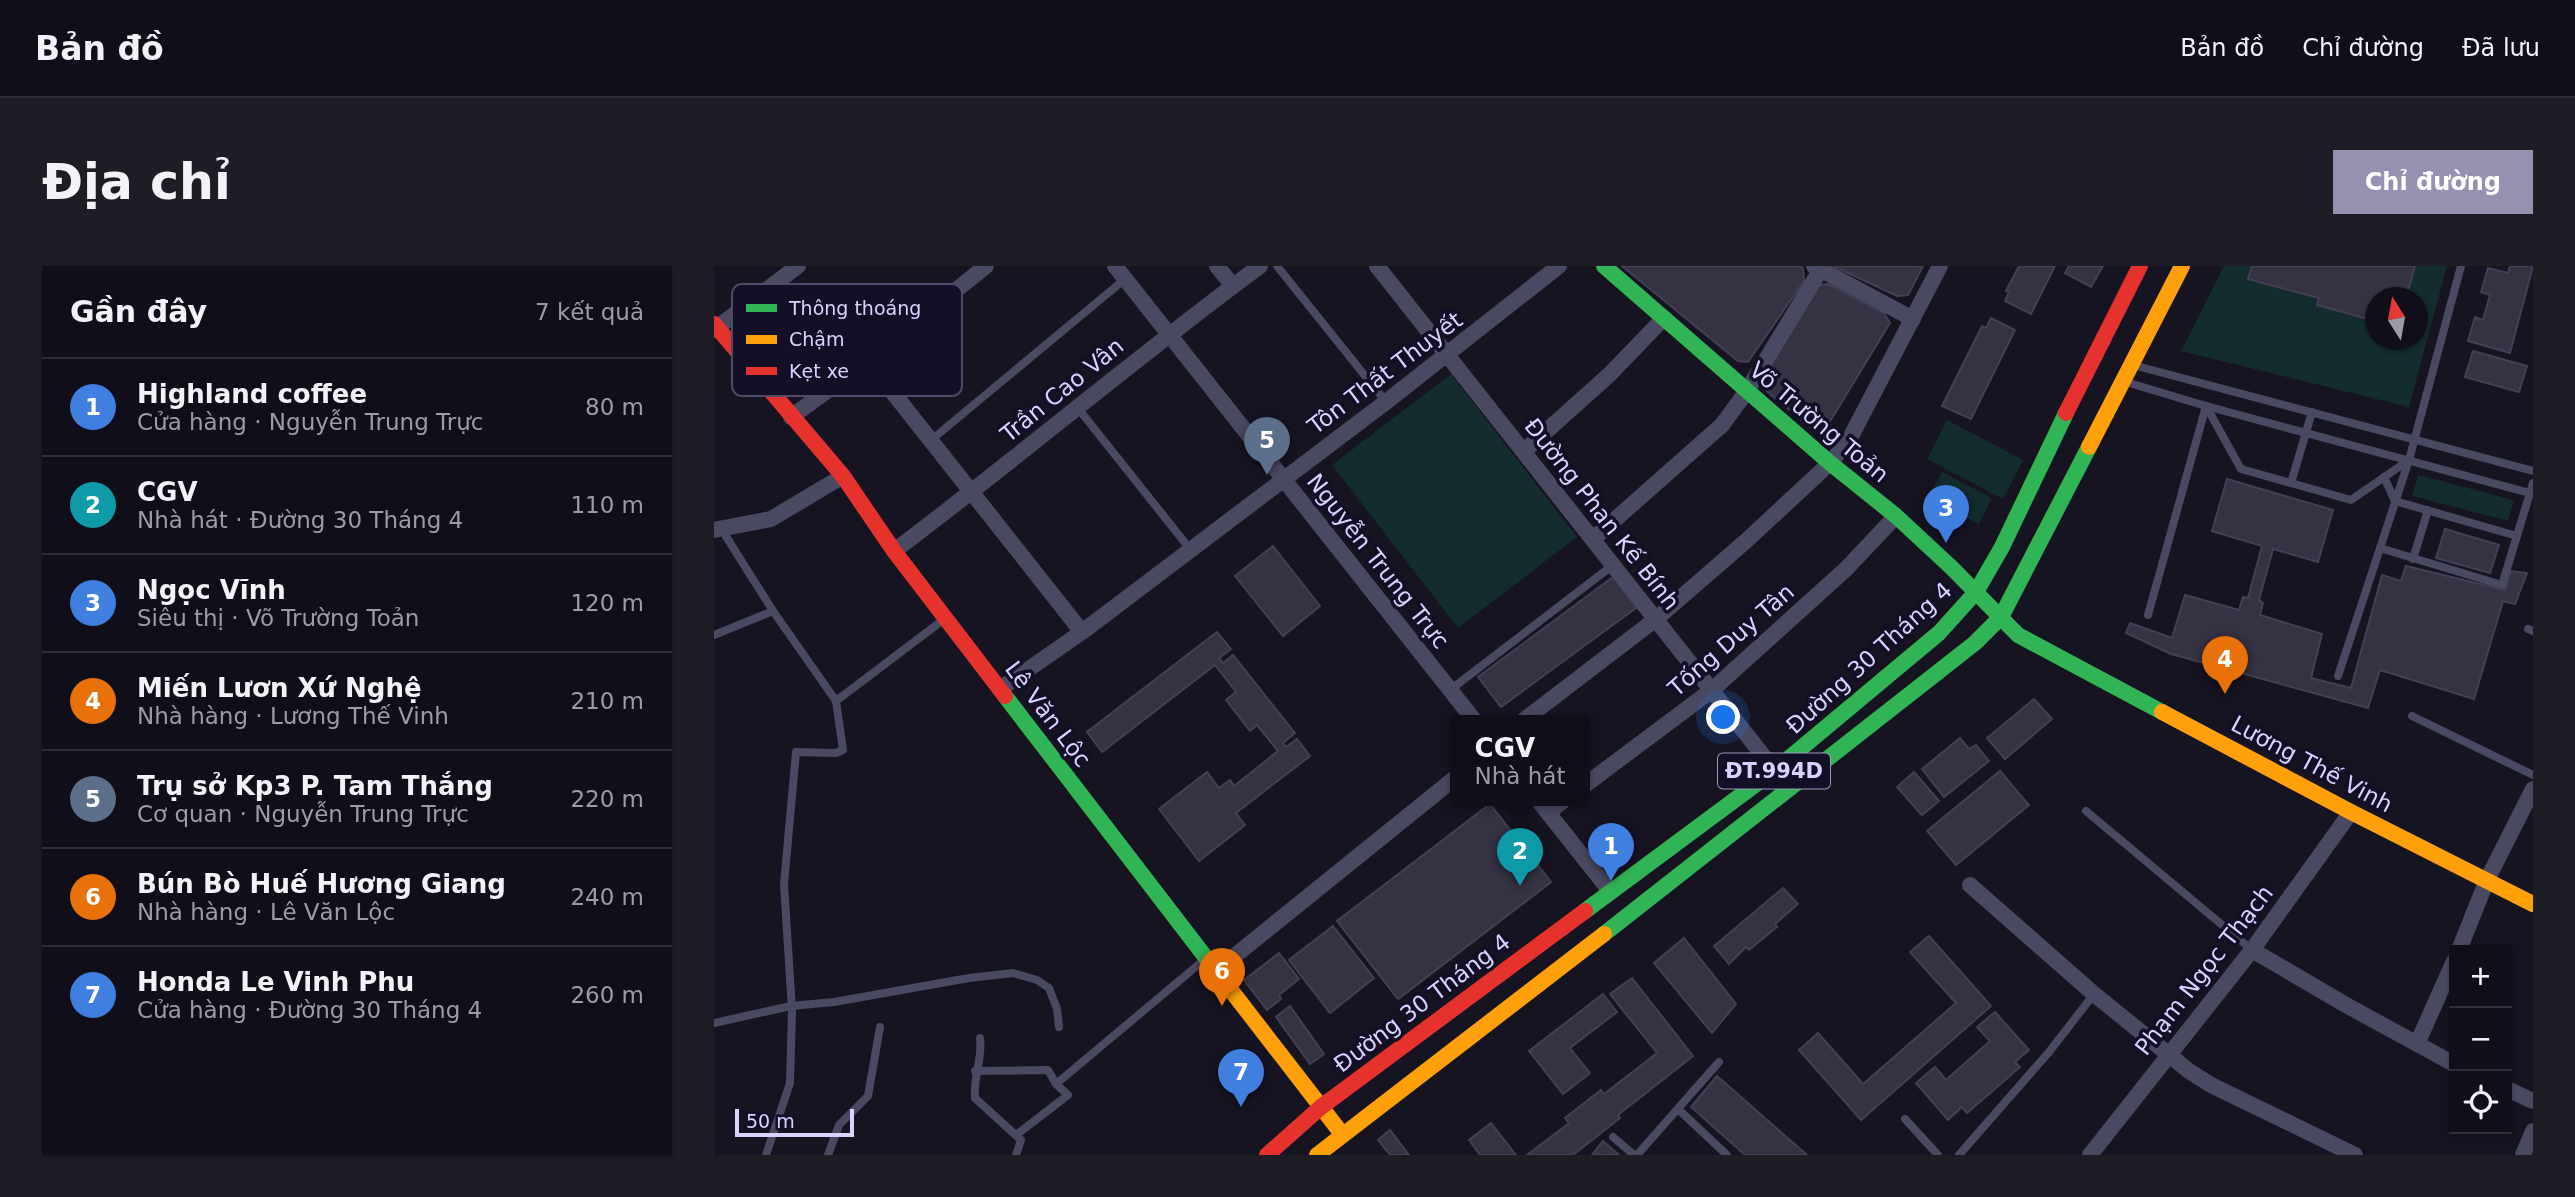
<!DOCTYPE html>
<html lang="vi">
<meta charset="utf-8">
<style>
body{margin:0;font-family:"DejaVu Sans",sans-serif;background:#1e1d26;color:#f1f3f6}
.controls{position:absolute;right:21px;bottom:21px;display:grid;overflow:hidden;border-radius:0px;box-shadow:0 2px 5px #0004}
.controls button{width:63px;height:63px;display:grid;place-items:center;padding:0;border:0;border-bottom:2px solid #302f38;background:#100f19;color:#f1f3f6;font:35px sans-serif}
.compass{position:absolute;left:1651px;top:21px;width:63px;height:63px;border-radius:50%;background:#100f19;box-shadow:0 2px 5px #0004;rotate:349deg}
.scale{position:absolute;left:21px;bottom:18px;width:119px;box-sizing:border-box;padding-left:7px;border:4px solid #d9d4ff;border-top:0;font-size:19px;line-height:24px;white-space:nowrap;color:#d9d4ff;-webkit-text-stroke:5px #130f26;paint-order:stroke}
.you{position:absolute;left:1010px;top:452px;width:24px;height:24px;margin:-18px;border:5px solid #fff;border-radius:50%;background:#1a73e8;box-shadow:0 0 0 10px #1a73e833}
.badge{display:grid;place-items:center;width:46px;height:46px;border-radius:50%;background:#9591b1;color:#fff;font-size:23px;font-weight:700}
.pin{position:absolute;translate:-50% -58px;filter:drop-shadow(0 2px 4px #0008)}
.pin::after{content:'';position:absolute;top:37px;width:24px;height:21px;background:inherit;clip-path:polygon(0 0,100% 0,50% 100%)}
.popup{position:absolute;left:736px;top:449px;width:140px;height:91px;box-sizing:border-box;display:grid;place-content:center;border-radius:0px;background:#100f19;filter:drop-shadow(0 2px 5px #0005);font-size:23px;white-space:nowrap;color:#9c9ca2}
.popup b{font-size:26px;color:#f1f3f6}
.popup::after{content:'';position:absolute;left:50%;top:100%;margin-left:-14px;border:14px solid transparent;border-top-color:#100f19}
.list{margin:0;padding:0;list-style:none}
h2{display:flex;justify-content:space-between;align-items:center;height:91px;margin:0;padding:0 28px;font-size:30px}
h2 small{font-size:23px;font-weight:400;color:#9c9ca2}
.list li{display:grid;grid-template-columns:46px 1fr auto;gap:21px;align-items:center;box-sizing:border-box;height:98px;padding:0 28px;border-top:2px solid #302f38}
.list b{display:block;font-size:26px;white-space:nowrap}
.list p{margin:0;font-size:23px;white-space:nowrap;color:#9c9ca2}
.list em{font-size:23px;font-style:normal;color:#9c9ca2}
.icon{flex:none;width:38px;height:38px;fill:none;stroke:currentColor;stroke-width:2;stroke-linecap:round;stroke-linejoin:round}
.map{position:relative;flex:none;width:1819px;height:889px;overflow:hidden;border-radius:0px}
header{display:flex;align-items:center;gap:42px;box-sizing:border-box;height:98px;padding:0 35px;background:#100f19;border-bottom:2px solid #302f38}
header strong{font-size:33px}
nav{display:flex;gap:38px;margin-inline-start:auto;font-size:24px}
.intro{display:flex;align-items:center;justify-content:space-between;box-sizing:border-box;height:168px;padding:0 42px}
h1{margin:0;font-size:49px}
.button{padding:18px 32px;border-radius:0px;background:#9591b1;color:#fff;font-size:24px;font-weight:700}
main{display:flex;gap:42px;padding:0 42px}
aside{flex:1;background:#100f19;border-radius:0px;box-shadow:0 2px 5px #0004}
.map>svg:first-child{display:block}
</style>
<header>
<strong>Bản đồ</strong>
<nav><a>Bản đồ</a><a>Chỉ đường</a><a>Đã lưu</a></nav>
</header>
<div class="intro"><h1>Địa chỉ</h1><a class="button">Chỉ đường</a></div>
<main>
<aside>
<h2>Gần đây<small>7 kết quả</small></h2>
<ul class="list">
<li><span class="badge" style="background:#3f7fe0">1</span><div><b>Highland coffee</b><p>Cửa hàng · Nguyễn Trung Trực</p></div><em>80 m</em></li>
<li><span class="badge" style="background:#0f9aa8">2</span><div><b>CGV</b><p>Nhà hát · Đường 30 Tháng 4</p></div><em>110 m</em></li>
<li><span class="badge" style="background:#3f7fe0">3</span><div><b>Ngọc Vĩnh</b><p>Siêu thị · Võ Trường Toản</p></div><em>120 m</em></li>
<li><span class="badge" style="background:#e8710a">4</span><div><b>Miến Lươn Xứ Nghệ</b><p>Nhà hàng · Lương Thế Vinh</p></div><em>210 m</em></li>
<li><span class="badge" style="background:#5c6f8a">5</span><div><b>Trụ sở Kp3 P. Tam Thắng</b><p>Cơ quan · Nguyễn Trung Trực</p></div><em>220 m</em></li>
<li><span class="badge" style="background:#e8710a">6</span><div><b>Bún Bò Huế Hương Giang</b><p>Nhà hàng · Lê Văn Lộc</p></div><em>240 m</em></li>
<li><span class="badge" style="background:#3f7fe0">7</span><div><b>Honda Le Vinh Phu</b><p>Cửa hàng · Đường 30 Tháng 4</p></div><em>260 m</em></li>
</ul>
</aside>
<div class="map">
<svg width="1819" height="889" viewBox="0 0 1819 889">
<rect width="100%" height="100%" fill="#161421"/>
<!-- green -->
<g fill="#132c2d" fill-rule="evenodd">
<path d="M1510,0h223l-38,141 -228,-56zM1661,32h42v42h-42z"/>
<path d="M737,108l126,163 -119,91 -126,-163z"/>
<path d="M1233,154l76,40 -20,39 -76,-40z"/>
<path d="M1228,206l50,26 -13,26 -51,-27z"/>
<path d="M1704,209l96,25 -6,21 -96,-25z"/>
</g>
<!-- building -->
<g fill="#343243" stroke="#433f54" stroke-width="2">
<path d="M908,0h177l4,2 1,13 -56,81 -10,-1z"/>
<path d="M1119,0h90l-15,29 -11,1z"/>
<path d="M1305,0h36l-24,48 -26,-13 4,-9 -3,-1z"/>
<path d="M1355,0h34l-12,21 -26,-14z"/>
<path d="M1538,0h163l-9,32h-31v23l-58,-16 2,-7 -71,-19z"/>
<path d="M1796,0h23l-23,87 -42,-12 7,-24 8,3 7,-25 -9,-3 7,-24 20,5z"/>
<path d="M1114,18l56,29 6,10 -64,105 -10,4 -52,-43 -4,-11 59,-93z"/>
<path d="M1277,52l24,12 -44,89 -29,-13 40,-80 4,2z"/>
<path d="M1759,85l54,15 -8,26 -54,-15z"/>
<path d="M1513,213l106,31 -15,52 -45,-13 -14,51 4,3 -3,12 62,19 -11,44 40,10 31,-113 19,6 5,-15 99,24 6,-19 16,2 -12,31 -12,-3 -29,98 -94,-29 -12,38 -197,-54 -45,-21 4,-10 42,15 13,-43 54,15 4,-13 5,1 14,-52 -50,-15z"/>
<path d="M1731,263l54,16 -9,28 -54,-15z"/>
<path d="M559,280l47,60 -37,30 -48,-60z"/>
<path d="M903,308l23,31 -139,102 -23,-30z"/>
<path d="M503,366l14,17 -12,9 4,5 10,-8 62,78 -12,10 3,4 11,-8 13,17 -74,57 9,12 -46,36 -40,-52 48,-37 12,16 11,-8 4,6 44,-35 -21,-26 -7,6 -24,-31 10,-8 -21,-27 -113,87 -15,-20z"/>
<path d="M1320,433l18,20 -47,40 -18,-21z"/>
<path d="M1246,472l9,11 7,-4 13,16 -45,36 -22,-28z"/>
<path d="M1286,505l29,34 -73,60 -29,-34z"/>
<path d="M1200,506l25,29 -17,14 -25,-28z"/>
<path d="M776,538l61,78 -153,117 -61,-78z"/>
<path d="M1069,622l15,16 -23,20 2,3 -28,23 -3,-3 -17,17 -15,-18z"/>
<path d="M619,660l41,52 -44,35 -41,-53z"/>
<path d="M1215,670l62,70 -130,114 -62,-70 19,-17 45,51 93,-81 -46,-51z"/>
<path d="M970,672l52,66 -24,29 -58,-70z"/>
<path d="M565,687l20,26 -20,16 2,4 -14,11 -23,-30z"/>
<path d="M918,712l61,78 -75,59 2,3 -47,37h-46l42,-32 -4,-5 36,-28 3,4 53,-41 -47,-59z"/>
<path d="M889,728l14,18 -47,36 20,25 -27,21 -34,-43z"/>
<path d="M576,740l34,48 -14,10 -34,-47z"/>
<path d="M1281,746l34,38 -14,12 5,5 -53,46 -5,-6 -14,13 -32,-37 19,-16 11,13 44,-39 -13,-14z"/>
<path d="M1003,810l90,79h-62l-54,-48z"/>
<path d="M777,857l25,32h-36l-11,-15z"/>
<path d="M676,864l19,25h-19l-12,-15z"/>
<path d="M889,875l16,14h-27z"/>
</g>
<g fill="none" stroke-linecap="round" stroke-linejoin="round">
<!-- lane -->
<g stroke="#4a4962" stroke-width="8">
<path d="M563,0l109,136"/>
<path d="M1419,99l400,106"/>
<path d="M1412,116l80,24 327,88"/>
<path d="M1492,140l35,63 110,31 58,-40"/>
<path d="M363,141l113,142"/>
<path d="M216,175l195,-162"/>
<path d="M1670,211l11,24 122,35"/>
<path d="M1577,217l21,-71"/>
<path d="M8,264l51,81 63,90"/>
<path d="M1666,282l122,37 31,-102"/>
<path d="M1699,293l15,-49"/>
<path d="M1434,349l58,-209"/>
<path d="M1814,363l5,2"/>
<path d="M0,369l59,-24"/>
<path d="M1624,410l71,-216 52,-194"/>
<path d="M736,424l163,-125"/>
<path d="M1698,450l121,59"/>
<path d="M1372,545l166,139"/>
<path d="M0,757l77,-17 43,-4 135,-24 44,-5 24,7 12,8 8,21 2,18"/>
<path d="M266,772c3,20 -7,39 -5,60l46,42 -5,15"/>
<path d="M261,805l73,-1 8,14 12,11 -52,40"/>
<path d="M342,818l148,-124"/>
<path d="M965,844l48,45"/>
<path d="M1191,853l33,36"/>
<path d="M899,871l21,18"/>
<path d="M52,889l24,-72 2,-73 -8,-126 12,-132 40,1 7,-3 -7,-49 107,-81"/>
<path d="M114,889l11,-30 29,-29 12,-69"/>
<path d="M923,889l82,-93"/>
<path d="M1245,889l90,-103 45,-58"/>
</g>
<!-- street -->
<g stroke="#4a4962" stroke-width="16">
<path d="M401,0l359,454"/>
<path d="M503,0l16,20"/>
<path d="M663,0l403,511"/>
<path d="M1100,0l99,53"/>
<path d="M0,64l84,-64"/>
<path d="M154,95l214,271"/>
<path d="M77,151l77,-56 118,-95"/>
<path d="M810,185l85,-76 55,-57"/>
<path d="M0,264l57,-11 72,-43"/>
<path d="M879,273l129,-114 25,-34 74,-122"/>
<path d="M180,285c124,-93 241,-193 366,-285"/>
<path d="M286,423l82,-57 304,-230 173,-136"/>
<path d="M810,454l132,-101 90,-78 84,-78 19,-23 91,-174"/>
<path d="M871,519l127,-95 134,-121 50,-53"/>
<path d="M824,534l72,91"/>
<path d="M834,547l16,-13"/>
<path d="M1256,619l124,109 95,77 22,14 144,70"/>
<path d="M1538,684l94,55 108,59"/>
<path d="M1745,684l28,-70 46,-91"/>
<path d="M502,705l239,-193"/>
<path d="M1703,778l37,-83"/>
<path d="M1793,823l26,12"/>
<path d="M1376,889l162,-205 99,-138"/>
<path d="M1809,889l10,-24"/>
</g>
<!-- fast -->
<g stroke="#30b455" stroke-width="16">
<path d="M890,0l226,197 66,53 56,52 66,67 144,77"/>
<path d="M291,430l225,293"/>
<path d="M871,645l190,-141 164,-137 37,-41 26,-45 64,-134"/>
<path d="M890,668l371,-291 26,-26 88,-170"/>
</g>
<!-- slow -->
<g stroke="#ff9f0a" stroke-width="16">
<path d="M1375,181l93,-181"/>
<path d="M1448,446l189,100 182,92"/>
<path d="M516,723l112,145"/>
<path d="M603,889l287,-221"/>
</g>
<!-- jam -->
<g stroke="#e5322d" stroke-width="16">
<path d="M0,58l129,152 51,75 111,145"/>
<path d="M1352,147l74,-147"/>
<path d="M553,889l54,-48 264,-196"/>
</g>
</g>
<g text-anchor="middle" stroke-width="7" stroke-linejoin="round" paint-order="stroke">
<!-- shield labels -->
<rect fill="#130f26" stroke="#9e99be" stroke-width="2" x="1004" y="487.5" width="112" height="35" rx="5"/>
<g font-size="21" font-weight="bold" fill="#d9d4ff">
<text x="1060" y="512">ĐT.994D</text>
</g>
<!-- street labels -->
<g font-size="23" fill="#d9d4ff" stroke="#130f26">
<text transform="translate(671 107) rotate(-37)" y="8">Tôn Thất Thuyết</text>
<text transform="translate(348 124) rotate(-39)" y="8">Trần Cao Vân</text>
<text transform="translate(1105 156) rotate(40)" y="8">Võ Trường Toản</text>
<text transform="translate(888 248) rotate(52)" y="8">Đường Phan Kế Bính</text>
<text transform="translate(664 295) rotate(52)" y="8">Nguyễn Trung Trực</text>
<text transform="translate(1017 374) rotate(-41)" y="8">Tống Duy Tân</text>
<text transform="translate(1155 392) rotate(-42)" y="8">Đường 30 Tháng 4</text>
<text transform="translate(334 448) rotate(53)" y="8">Lê Văn Lộc</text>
<text transform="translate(1598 498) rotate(28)" y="8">Lương Thế Vinh</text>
<text transform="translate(1490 704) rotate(-52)" y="8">Phạm Ngọc Thạch</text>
<text transform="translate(708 737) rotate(-37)" y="8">Đường 30 Tháng 4</text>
</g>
</g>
<!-- legend -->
<rect x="18" y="18" width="230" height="112" rx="10" fill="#130f26" stroke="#4e4a67" stroke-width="2"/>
<rect x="32" y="38" width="31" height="8" fill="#30b455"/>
<rect x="32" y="69" width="31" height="9" fill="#ff9f0a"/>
<rect x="32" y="101" width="31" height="8" fill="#e5322d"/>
<g font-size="19" fill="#d9d4ff">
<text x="75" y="49">Thông thoáng</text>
<text x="75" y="80">Chậm</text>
<text x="75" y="112">Kẹt xe</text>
</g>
</svg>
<div class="controls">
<button>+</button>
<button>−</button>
<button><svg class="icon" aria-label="locate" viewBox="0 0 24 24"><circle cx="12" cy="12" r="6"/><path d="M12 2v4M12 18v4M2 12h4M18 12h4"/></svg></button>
</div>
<svg class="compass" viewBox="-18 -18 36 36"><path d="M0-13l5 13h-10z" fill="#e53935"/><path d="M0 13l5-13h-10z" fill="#9c9ca2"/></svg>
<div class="scale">50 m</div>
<div class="you"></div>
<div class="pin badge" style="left:897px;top:615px;background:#3f7fe0">1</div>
<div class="pin badge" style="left:806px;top:620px;background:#0f9aa8">2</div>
<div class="popup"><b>CGV</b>Nhà hát</div>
<div class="pin badge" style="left:1232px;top:277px;background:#3f7fe0">3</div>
<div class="pin badge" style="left:1511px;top:428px;background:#e8710a">4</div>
<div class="pin badge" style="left:553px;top:209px;background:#5c6f8a">5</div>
<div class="pin badge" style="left:508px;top:740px;background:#e8710a">6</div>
<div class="pin badge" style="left:527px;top:841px;background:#3f7fe0">7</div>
</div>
</main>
